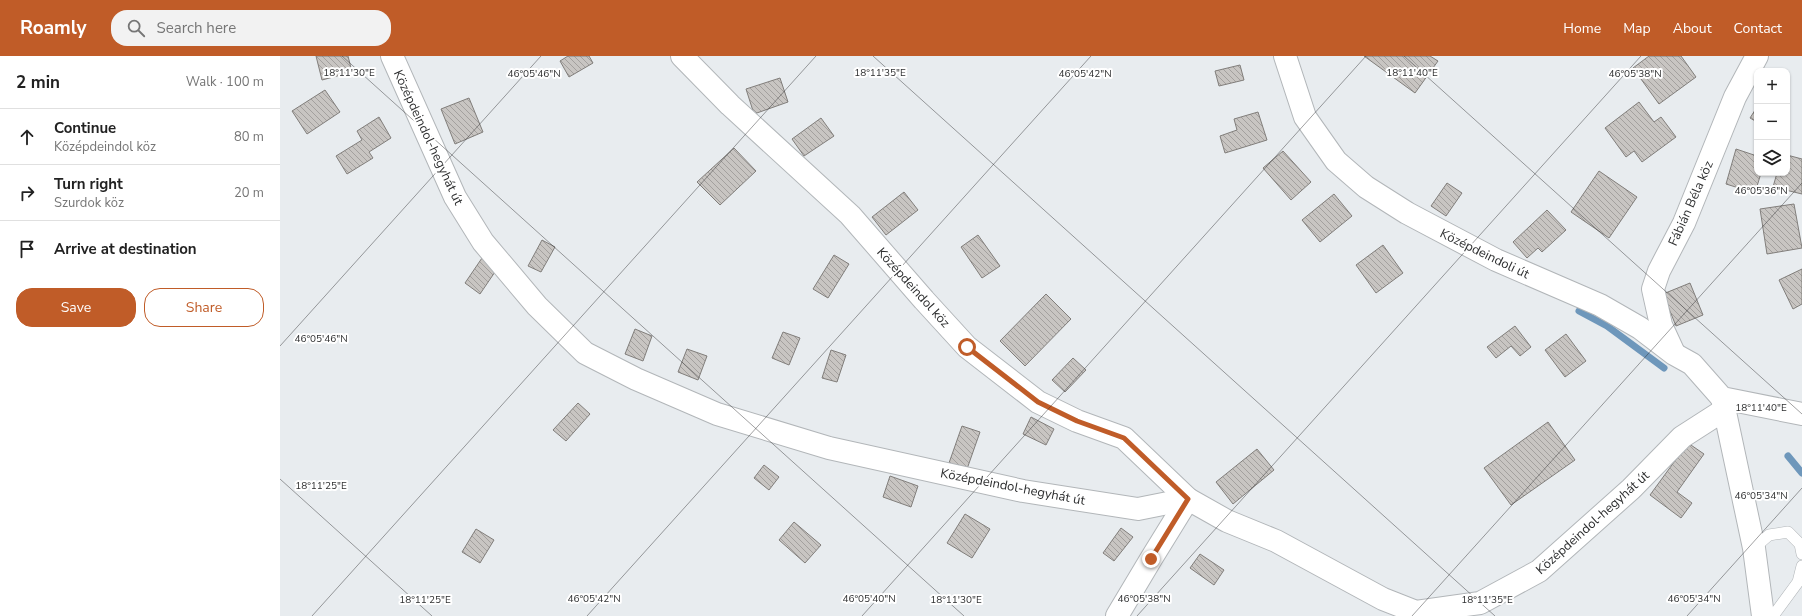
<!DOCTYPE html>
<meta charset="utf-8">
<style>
body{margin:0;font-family:"Nunito Sans",sans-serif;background:#f2f2f2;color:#222}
.controls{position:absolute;right:12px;top:12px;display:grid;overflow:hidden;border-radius:8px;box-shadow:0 1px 3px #0004}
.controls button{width:36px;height:36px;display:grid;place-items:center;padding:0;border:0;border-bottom:1px solid #e0e0e0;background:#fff;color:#222;font:20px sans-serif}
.stop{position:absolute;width:12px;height:12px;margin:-9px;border:3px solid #c05c28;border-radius:50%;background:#fff}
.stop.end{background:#c05c28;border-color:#fff;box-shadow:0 1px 4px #0008}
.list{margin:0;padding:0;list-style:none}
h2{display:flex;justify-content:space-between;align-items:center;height:52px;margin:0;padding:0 16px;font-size:17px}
h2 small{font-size:13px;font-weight:400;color:#767676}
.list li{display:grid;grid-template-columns:26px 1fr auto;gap:12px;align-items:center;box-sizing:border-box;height:56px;padding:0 16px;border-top:1px solid #e0e0e0}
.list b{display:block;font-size:15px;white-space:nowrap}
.list p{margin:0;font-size:13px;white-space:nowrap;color:#767676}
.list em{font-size:13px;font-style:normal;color:#767676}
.actions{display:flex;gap:8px;padding:12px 16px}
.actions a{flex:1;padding:9px 0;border:1px solid #c05c28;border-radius:16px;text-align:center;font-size:14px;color:#c05c28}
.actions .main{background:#c05c28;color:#fff}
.icon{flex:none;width:22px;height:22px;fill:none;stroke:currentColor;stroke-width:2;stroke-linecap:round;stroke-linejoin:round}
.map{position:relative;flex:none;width:1522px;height:560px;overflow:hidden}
header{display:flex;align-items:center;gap:24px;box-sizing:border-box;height:56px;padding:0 20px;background:#c05c28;color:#fff}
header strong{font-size:19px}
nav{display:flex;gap:22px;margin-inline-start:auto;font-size:14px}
.search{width:280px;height:36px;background:#f2f2f2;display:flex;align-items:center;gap:10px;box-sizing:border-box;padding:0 14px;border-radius:16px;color:#767676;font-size:15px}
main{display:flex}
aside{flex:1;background:#fff}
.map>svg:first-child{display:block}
</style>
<header>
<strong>Roamly</strong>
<div class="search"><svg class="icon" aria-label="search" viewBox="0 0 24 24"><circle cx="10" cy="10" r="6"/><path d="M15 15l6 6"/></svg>Search here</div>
<nav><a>Home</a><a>Map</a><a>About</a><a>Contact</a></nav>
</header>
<main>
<aside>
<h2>2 min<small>Walk · 100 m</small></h2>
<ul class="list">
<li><svg class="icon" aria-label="ahead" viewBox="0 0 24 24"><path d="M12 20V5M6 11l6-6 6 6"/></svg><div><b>Continue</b><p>Középdeindol köz</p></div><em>80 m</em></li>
<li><svg class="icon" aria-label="right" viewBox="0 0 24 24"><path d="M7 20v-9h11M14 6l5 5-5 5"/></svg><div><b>Turn right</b><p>Szurdok köz</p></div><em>20 m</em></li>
<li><svg class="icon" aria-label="arrive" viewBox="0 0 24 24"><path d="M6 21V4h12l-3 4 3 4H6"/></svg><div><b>Arrive at destination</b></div></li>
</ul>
<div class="actions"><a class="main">Save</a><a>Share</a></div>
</aside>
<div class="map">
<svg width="1522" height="560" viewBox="0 0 1522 560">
<defs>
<pattern id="building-back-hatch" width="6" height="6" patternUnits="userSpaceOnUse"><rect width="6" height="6" fill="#c8c5c2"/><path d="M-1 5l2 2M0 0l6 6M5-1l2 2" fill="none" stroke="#a3a09e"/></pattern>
</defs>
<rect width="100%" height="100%" fill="#e8ecef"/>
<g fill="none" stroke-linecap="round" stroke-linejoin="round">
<!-- stream -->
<g stroke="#6e97bb" stroke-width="7">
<path d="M1299,255l28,15 57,42"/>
<path d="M1508,400l14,17"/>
</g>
</g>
<!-- building -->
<g fill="url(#building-back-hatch)" stroke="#817e7b">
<path d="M36,0h32l4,16 -30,8z"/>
<path d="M288,0h21l4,7 -24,14 -9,-16z"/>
<path d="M1084,0h66l8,5 -23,32z"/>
<path d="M1369,0h32l15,21 -37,27 -26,-36z"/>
<path d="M960,9l4,15 -25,6 -4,-15z"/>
<path d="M500,22l8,24 -34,12 -8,-25z"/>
<path d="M45,34l15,22 -33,22 -15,-23z"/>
<path d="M189,42l14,34 -28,12 -14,-35z"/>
<path d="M1359,46l15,20 7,-5 15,20 -34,25 -8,-11 -8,6 -21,-29z"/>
<path d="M1477,51v15l-7,-4z"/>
<path d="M978,56l9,28 -42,13 -5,-17 17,-6 -3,-11z"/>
<path d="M99,61l12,21 -22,14 4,6 -26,16 -11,-18 26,-16 -5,-9z"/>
<path d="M541,62l13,18 -30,20 -12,-17z"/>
<path d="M454,92l22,23 -36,34 -23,-23z"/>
<path d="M1456,93l21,7v17h4l-6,20 -29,-9z"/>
<path d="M1003,95l28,31 -20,18 -28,-32z"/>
<path d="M1507,99l15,4v35l-29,-7 4,-14h10z"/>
<path d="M1319,115l38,26 -28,41 -38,-26z"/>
<path d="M1167,127l15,10 -16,23 -15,-10z"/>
<path d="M624,136l14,18 -32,25 -14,-18z"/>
<path d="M1054,138l18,22 -32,26 -18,-22z"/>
<path d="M1514,148l8,44 -35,6 -7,-45z"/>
<path d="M1267,154l19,20 -24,22 -4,-4 -11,10 -14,-16z"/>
<path d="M698,179l22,31 -18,12 -21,-31z"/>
<path d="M262,184l13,7 -14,25 -13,-6z"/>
<path d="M1103,189l20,28 -27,20 -20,-28z"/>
<path d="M554,199l15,9 -21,34 -15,-9z"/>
<path d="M202,202l15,11 -17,25 -15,-11z"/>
<path d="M1522,213v35l-9,5 -14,-29z"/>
<path d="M1410,227l13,32 -27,11 -13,-32z"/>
<path d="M766,238l25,25 -46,47 -25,-25z"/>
<path d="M1235,270l16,21 -11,9 -9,-10 -15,12 -9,-11z"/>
<path d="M355,273l17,7 -9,25 -18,-7z"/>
<path d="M503,276l17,6 -11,27 -17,-7z"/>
<path d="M1286,278l20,27 -21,16 -20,-27z"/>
<path d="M407,293l20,7 -9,24 -20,-8z"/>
<path d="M551,294l15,5 -9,27 -15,-4z"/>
<path d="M793,302l13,12 -21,22 -13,-12z"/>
<path d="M298,347l12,11 -24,27 -13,-11z"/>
<path d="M751,361l23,12 -8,16 -23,-11z"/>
<path d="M1268,366l27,38 -64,45 -27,-37z"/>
<path d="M682,370l18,6 -13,37 -18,-6z"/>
<path d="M1408,387l16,11 -27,38 15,11 -11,15 -31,-23z"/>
<path d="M977,393l17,21 -41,34 -17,-22z"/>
<path d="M484,409l15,12 -10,13 -15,-12z"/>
<path d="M610,420l28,10 -7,21 -28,-10z"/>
<path d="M685,458l25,15 -18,29 -25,-15z"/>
<path d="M514,466l27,23 -16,18 -26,-23z"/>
<path d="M841,472l12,9 -19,24 -11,-8z"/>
<path d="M196,473l18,11 -14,23 -18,-11z"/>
<path d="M920,498l24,16 -10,15 -24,-17z"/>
</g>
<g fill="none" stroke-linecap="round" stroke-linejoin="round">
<defs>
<g id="service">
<path d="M1474,492l15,-13 19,-3 12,12 2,10"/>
<path d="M1493,560l25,-34 4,-16"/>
</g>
<g id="minor">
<path d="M112,0l63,141 28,45 54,64 48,47 51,26 81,35 112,34 194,43 115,18 50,-10 39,22 49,20 107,58 33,13 64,-9 59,-32 92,-82 51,-52 42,-27"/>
<path d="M402,0l48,49 120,110 74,85 43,47 71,55 39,19 47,17 64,61 -37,60 -34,57"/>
<path d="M1005,0l20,61 31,44 30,26 41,26 89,47 104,45 40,23 34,26 18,10 30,34 80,16"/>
<path d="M1393,295l-12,-26 -8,-36 6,-18 25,-48 51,-126 22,-41"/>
</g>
<path id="tertiary" d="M1442,342l32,150 9,68"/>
</defs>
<!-- service casing -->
<use href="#service" stroke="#b2b6b9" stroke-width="12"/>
<!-- minor casing -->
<use href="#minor" stroke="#b2b6b9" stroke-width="24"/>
<!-- tertiary casing -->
<use href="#tertiary" stroke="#b2b6b9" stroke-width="24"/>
<!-- service -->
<use href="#service" stroke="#fff" stroke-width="11"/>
<!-- minor -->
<use href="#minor" stroke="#fff" stroke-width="22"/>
<!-- tertiary -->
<use href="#tertiary" stroke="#fff" stroke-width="22"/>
</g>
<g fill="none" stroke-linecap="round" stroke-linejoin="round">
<!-- route -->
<path stroke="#c05c28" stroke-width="5" d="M687,291l71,55 39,19 47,17 64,61 -37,60"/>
</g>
<!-- ticks -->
<path fill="none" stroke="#2e2f30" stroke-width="1" stroke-opacity="0.45" d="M62,0l622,560M593,0l622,560M1124,0l398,358M0,290l261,-290M0,423l152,137M32,560l504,-560M307,560l504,-560M582,560l504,-560M857,560l504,-560M1132,560l390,-433M1407,560l115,-128"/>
<g text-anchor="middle" stroke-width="4" stroke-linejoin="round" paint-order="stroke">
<!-- street labels -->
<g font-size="13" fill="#2e2f30" stroke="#fff">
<text transform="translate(149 81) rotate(65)" y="5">Középdeindol-hegyhát út</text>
<text transform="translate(1410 147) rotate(-66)" y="5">Fábián Béla köz</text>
<text transform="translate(1205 197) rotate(26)" y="5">Középdeindoli út</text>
<text transform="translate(634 231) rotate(48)" y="5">Középdeindol köz</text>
<text transform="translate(733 430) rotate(11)" y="5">Középdeindol-hegyhát út</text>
<text transform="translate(1312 466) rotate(-42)" y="5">Középdeindol-hegyhát út</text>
</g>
</g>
<g font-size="10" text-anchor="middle" fill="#2e2f30" stroke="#fff" stroke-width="4" stroke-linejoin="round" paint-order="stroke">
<text x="69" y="20">18°11'30"E</text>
<text x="600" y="20">18°11'35"E</text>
<text x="1132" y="20">18°11'40"E</text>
<text x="254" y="21">46°05'46"N</text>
<text x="805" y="21">46°05'42"N</text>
<text x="1355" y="21">46°05'38"N</text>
<text x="1481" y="138">46°05'36"N</text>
<text x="41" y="286">46°05'46"N</text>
<text x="1481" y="355">18°11'40"E</text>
<text x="41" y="433">18°11'25"E</text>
<text x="1481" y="443">46°05'34"N</text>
<text x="314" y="546">46°05'42"N</text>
<text x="589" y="546">46°05'40"N</text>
<text x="864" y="546">46°05'38"N</text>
<text x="1414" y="546">46°05'34"N</text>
<text x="145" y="547">18°11'25"E</text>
<text x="676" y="547">18°11'30"E</text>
<text x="1207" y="547">18°11'35"E</text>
</g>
</svg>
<div class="controls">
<button>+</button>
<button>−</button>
<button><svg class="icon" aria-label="layers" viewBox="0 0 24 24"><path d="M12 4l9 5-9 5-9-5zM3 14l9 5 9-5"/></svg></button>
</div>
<div class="stop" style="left:687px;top:291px"></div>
<div class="stop end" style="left:871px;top:503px"></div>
</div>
</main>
